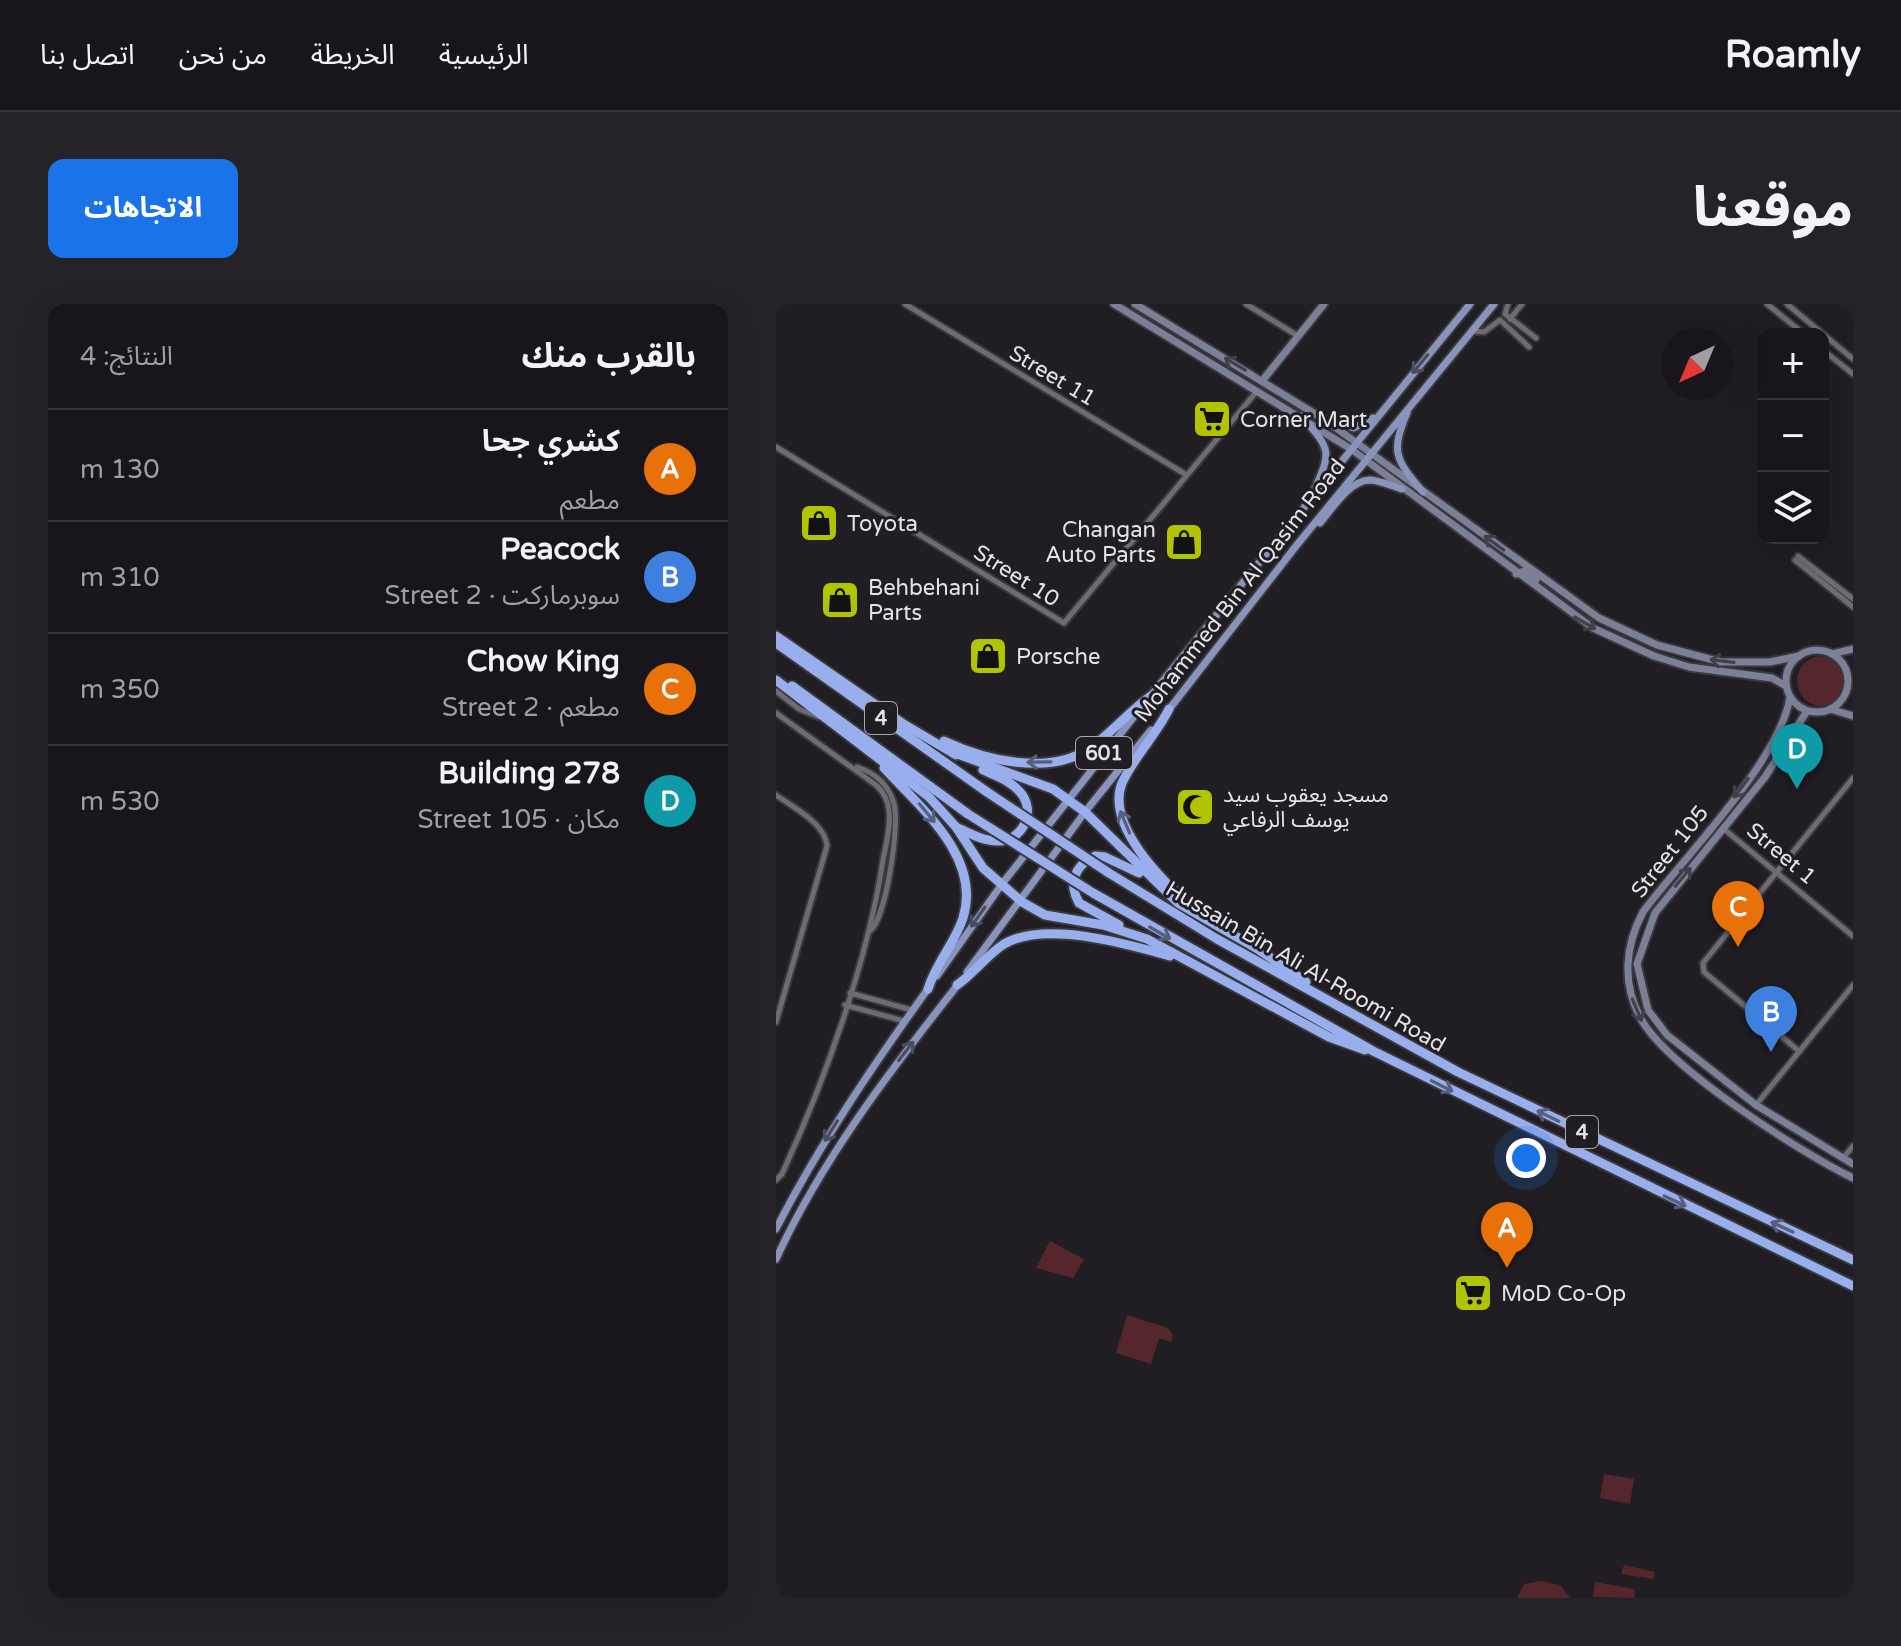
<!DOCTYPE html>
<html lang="ar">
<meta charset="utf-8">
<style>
body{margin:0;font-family:"Varela Round","Noto Sans Arabic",sans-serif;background:#252327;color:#f1f3f6;direction:rtl}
.controls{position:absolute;right:24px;top:24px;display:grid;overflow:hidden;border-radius:16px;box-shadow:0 8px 32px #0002}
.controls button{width:72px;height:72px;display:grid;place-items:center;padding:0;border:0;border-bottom:2px solid #363539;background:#18161a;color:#f1f3f6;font:40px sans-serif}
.compass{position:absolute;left:885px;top:24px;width:72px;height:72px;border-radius:50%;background:#18161a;box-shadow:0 8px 32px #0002;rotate:224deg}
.you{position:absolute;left:750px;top:854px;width:28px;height:28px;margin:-20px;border:6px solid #fff;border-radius:50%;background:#1a73e8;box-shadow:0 0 0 12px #1a73e833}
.badge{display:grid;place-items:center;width:52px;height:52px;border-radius:50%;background:#1a73e8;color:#fff;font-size:26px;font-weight:700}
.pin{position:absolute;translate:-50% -66px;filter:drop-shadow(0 2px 4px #0008)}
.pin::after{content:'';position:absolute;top:42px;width:28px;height:24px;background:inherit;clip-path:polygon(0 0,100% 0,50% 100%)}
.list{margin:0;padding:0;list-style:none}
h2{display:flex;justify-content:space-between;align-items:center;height:104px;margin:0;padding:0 32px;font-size:34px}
h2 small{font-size:26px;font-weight:400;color:#9f9fa2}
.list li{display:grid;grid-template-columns:52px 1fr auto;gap:24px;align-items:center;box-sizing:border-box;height:112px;padding:0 32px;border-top:2px solid #363539}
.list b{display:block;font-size:30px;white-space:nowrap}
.list p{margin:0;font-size:26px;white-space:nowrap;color:#9f9fa2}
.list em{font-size:26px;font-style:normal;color:#9f9fa2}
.icon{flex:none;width:44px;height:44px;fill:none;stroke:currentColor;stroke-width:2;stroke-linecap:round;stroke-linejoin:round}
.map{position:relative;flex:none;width:1077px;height:1294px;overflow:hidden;direction:ltr;border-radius:16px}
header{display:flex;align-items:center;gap:48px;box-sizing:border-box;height:112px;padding:0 40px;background:#18161a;border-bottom:2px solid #363539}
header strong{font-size:38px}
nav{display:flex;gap:44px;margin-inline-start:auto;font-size:28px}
.intro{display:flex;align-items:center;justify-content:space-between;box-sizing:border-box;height:192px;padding:0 48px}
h1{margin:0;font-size:56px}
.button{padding:20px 36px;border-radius:16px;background:#1a73e8;color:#fff;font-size:28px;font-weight:700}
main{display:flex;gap:48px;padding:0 48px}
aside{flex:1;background:#18161a;border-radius:16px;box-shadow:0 8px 32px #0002}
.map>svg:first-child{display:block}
</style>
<header>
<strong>Roamly</strong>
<nav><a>الرئيسية</a><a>الخريطة</a><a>من نحن</a><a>اتصل بنا</a></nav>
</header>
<div class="intro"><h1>موقعنا</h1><a class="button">الاتجاهات</a></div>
<main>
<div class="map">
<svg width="1077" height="1294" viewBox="0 0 1077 1294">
<rect width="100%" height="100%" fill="#201e22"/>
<!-- green -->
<g fill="#56262d">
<circle cx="1046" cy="377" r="25"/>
<path d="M274,937l34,18 -11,19 -37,-10z"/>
<path d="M351,1011l41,13 5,7 -2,7 -12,-4 -8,26 -35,-11z"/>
<path d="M828,1170l30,5 -4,25 -30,-6z"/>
<path d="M848,1261l31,7 -2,7 -32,-5z"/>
<path d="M765,1277l19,4 10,13h-53l7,-14z"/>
<path d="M819,1278l40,7 -1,9 -41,-1z"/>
</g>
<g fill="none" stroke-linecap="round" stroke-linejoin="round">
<defs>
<g id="street">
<path d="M129,0l280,170"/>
<path d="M470,0l52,32"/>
<path d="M732,0l-3,10 31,24"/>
<path d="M991,0l37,30"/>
<path d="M1011,0l66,55"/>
<path d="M734,15l12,-15"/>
<path d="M696,27l12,1 16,-12 29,27"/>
<path d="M1047,46l30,24"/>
<path d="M0,143l288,176 193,-232"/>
<path d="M1022,252l55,43"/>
<path d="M1019,256l58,47"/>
<path d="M0,387l23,18 20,8"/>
<path d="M0,409l100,72c8,7 12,15 13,26 2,16 -3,33 -6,49 -15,100 -58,221 -101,314l-6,6"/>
<path d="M81,463c18,6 32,18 37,37 6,21 -8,112 -23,126"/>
<path d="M0,491c18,13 49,28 51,51l-51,176"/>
<path d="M948,525l129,107"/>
<path d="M74,689l62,17"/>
<path d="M69,701l59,16"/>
<path d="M1023,747l-95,-79 -1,-9 150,-185"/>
<path d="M980,801l97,-120"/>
<path d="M1067,854l10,-12"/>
</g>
<g id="secondary">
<path d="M338,0l237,145 242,179 61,28 35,11 83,11 14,8"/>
<path d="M359,0l190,116 274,198 58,27 64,17h49l29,-6"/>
<path d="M486,77l62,-77"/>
<path d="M740,270l8,-3 12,9"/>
<circle cx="1041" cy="377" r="31"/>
<path d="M1056,350l21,-5"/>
<path d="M1014,393c-10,64 -106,160 -147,215 -18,34 -21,71 -3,105 26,50 160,135 213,161"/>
<path d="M1054,405l23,7"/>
<path d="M1031,407l-42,66 -110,136 -18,51 11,46 19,25 89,70 97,59"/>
</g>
<g id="primary">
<path d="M631,109c-17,40 -11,47 16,79"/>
<path d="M525,112c32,35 30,36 12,77"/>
<path d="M549,116l29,8 19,-10"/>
<path d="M544,219c12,-14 29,-42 49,-43 11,0 22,6 33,9"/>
<path d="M372,395l322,-395"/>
<path d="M391,408l129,-166 198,-242"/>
<path d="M191,668l118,-160 66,-82"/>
<path d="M161,672l65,-92 138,-175"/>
<path d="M0,925c44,-86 98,-165 154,-243"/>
<path d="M0,955c46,-100 116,-191 184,-277"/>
</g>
<g id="highway">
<path d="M0,332l126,87 54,32"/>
<path d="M0,339l211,149"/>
<path d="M0,376l153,117 27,30 27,41 39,34 23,13 58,10 44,14 182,98 36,13"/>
<path d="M16,382l176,128"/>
<path d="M393,405c-13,26 -35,48 -47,74 -17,43 42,99 70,125"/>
<path d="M168,437c41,19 103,35 145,8 22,-15 39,-37 62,-53"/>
<path d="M176,448l101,37 32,23 93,91 78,45 50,34"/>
<path d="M108,464c36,39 98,89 79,150 -8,25 -27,45 -35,71"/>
<path d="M180,523c13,6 27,14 42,14 25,0 39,-30 22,-49 -9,-11 -24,-16 -37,-22"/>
<path d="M333,569l108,66 241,133 395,188"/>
<path d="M317,589l280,158 480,235"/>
<path d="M343,621l-40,-22c-11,-20 -5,-37 16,-47l10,1 34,16"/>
<path d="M181,681c17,-12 30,-30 47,-41 41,-24 123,0 166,12"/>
</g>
</defs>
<!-- street casing -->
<use href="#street" stroke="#39383c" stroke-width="9"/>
<!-- secondary casing -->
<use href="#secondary" stroke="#39383c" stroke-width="11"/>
<!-- primary casing -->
<use href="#primary" stroke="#39383c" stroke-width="11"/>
<!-- highway casing -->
<use href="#highway" stroke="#39383c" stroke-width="13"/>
<!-- street -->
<use href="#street" stroke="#6e6c71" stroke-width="5"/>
<!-- secondary -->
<use href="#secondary" stroke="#7b8096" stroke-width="7"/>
<!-- primary -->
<use href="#primary" stroke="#8894bb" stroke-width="7"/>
<!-- highway -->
<use href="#highway" stroke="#99aeed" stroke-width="9"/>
<defs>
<g id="highway-bridge">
<path d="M211,488l122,81"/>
<path d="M192,510l125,79"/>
</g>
</defs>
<!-- highway-bridge casing -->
<use href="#highway-bridge" stroke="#39383c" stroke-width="13" stroke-linecap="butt"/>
<!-- highway-bridge -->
<use href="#highway-bridge" stroke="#99aeed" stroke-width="9"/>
</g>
<!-- one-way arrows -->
<defs><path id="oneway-shaft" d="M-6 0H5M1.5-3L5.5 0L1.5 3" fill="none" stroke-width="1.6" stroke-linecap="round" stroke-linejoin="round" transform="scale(2)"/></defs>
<g stroke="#40404b">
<use href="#oneway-shaft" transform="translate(459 60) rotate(-149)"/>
<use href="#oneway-shaft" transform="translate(718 239) rotate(-144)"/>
<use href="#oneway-shaft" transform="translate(809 319) rotate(30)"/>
<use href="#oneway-shaft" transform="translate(946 357) rotate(-173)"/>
<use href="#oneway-shaft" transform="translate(965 484) rotate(127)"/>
<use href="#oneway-shaft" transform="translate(907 573) rotate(-50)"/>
<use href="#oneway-shaft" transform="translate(861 706) rotate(67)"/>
</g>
<g stroke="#4a4d5f">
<use href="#oneway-shaft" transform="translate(644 60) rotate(130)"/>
<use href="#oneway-shaft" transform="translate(202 613) rotate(125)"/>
<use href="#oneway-shaft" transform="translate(130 747) rotate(-52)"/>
<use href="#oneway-shaft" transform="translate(55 827) rotate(122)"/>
</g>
<g stroke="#565f7d">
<use href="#oneway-shaft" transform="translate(263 458) rotate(179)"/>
<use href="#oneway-shaft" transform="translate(151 509) rotate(50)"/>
<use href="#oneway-shaft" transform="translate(349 518) rotate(-113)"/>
<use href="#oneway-shaft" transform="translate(384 629) rotate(30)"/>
<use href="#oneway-shaft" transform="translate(666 782) rotate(27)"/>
<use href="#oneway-shaft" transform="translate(772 812) rotate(-154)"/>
<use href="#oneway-shaft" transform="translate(899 897) rotate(25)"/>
<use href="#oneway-shaft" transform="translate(1006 923) rotate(-155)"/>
</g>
<!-- icons -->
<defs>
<symbol id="supermarket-square" viewBox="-11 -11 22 22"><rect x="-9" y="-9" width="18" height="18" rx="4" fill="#b0c500" stroke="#201e22"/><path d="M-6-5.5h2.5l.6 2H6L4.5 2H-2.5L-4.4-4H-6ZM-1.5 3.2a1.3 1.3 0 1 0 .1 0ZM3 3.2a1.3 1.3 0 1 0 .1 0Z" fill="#111"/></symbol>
<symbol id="shop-square" viewBox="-11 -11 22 22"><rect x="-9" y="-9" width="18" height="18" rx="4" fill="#b0c500" stroke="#201e22"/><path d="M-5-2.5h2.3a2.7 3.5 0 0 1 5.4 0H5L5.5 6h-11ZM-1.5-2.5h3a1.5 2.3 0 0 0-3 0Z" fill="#111"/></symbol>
<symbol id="mosque-square" viewBox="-11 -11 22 22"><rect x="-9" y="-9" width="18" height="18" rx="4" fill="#b0c500" stroke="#201e22"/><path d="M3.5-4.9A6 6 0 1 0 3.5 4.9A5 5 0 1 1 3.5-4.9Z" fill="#111"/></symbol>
</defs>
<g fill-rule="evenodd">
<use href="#supermarket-square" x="414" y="93" width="44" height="44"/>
<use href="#shop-square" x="21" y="197" width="44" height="44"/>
<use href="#shop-square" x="386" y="216" width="44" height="44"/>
<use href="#shop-square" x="42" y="274" width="44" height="44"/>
<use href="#shop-square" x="190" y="330" width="44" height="44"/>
<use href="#mosque-square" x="397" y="481" width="44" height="44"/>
<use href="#supermarket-square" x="675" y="967" width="44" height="44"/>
</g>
<g text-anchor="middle" stroke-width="6" stroke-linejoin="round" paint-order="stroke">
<!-- shield labels -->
<g fill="#201e22" stroke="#aaa8ac" stroke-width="2">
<rect x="89" y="398" width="32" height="32" rx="6"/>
<rect x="300" y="433" width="56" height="32" rx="6"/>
<rect x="790" y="812" width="32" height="32" rx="6"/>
</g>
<g font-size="20" font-weight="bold" fill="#e5e3e7">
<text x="105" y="421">4</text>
<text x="328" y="456">601</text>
<text x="806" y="835">4</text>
</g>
<!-- street labels -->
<g font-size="22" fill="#e5e3e7" stroke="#201e22">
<text transform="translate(277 71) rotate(31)" y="8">Street 11</text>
<text transform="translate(241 271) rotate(32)" y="8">Street 10</text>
<text transform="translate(463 286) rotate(-52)" y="8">Mohammed Bin Al Qasim Road</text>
<text transform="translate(893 547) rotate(-52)" y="8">Street 105</text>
<text transform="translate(1006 549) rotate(40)" y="8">Street 1</text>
<text transform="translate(530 662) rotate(30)" y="8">Hussain Bin Ali Al-Roomi Road</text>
</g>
<!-- poi labels -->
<g font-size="22" fill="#e5e3e7" stroke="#201e22" text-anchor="start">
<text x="464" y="123">Corner Mart</text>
<text x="71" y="227">Toyota</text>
<text x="380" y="233" text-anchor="end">Changan<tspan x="380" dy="25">Auto Parts</tspan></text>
<text x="92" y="291">Behbehani<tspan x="92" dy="25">Parts</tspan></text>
<text x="240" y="360">Porsche</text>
<text x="447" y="498">مسجد يعقوب سيد<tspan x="447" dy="25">يوسف الرفاعي</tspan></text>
<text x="725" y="997">MoD Co-Op</text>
</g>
</g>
</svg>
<div class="controls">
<button>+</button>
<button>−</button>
<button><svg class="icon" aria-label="layers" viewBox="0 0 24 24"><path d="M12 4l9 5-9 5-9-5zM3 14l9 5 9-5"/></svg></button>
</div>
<svg class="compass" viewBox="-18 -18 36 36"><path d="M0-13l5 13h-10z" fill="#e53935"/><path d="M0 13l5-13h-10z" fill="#9f9fa2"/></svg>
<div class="you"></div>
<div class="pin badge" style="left:731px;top:964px;background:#e8710a">A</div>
<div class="pin badge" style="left:995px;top:748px;background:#3f7fe0">B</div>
<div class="pin badge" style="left:962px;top:643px;background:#e8710a">C</div>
<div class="pin badge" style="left:1021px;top:485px;background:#0f9aa8">D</div>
</div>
<aside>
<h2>بالقرب منك<small>النتائج: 4</small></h2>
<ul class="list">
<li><span class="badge" style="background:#e8710a">A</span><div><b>كشري جحا</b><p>مطعم</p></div><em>130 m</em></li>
<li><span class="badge" style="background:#3f7fe0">B</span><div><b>Peacock</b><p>سوبرماركت · Street 2</p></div><em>310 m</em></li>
<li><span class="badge" style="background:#e8710a">C</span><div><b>Chow King</b><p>مطعم · Street 2</p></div><em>350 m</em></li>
<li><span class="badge" style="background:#0f9aa8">D</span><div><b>Building 278</b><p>مكان · Street 105</p></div><em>530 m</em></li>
</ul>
</aside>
</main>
